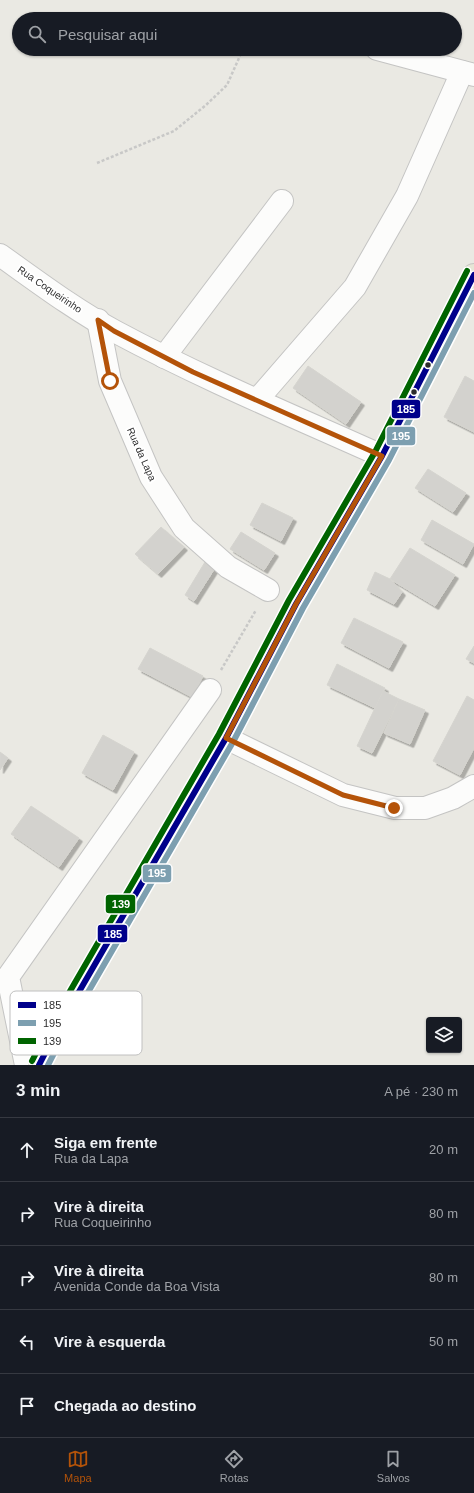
<!DOCTYPE html>
<html lang="pt">
<meta charset="utf-8">
<style>
body{margin:0;font-family:Arial,sans-serif;background:#242831;color:#f1f3f6}
.controls{position:absolute;right:12px;bottom:12px;display:grid;overflow:hidden;border-radius:4px;box-shadow:0 1px 3px #0004}
.controls button{width:36px;height:36px;display:grid;place-items:center;padding:0;border:0;border-bottom:1px solid #363941;background:#171b24;color:#f1f3f6;font:20px sans-serif}
.stop{position:absolute;width:12px;height:12px;margin:-9px;border:3px solid #b45309;border-radius:50%;background:#fff}
.stop.end{background:#b45309;border-color:#fff;box-shadow:0 1px 4px #0008}
.list{margin:0;padding:0;list-style:none}
h2{display:flex;justify-content:space-between;align-items:center;height:52px;margin:0;padding:0 16px;font-size:17px}
h2 small{font-size:13px;font-weight:400;color:#9ea1a6}
.list li{display:grid;grid-template-columns:26px 1fr auto;gap:12px;align-items:center;box-sizing:border-box;height:64px;padding:0 16px;border-top:1px solid #363941}
.list b{display:block;font-size:15px;white-space:nowrap}
.list p{margin:0;font-size:13px;white-space:nowrap;color:#9ea1a6}
.list em{font-size:13px;font-style:normal;color:#9ea1a6}
.icon{flex:none;width:22px;height:22px;fill:none;stroke:currentColor;stroke-width:2;stroke-linecap:round;stroke-linejoin:round}
.map{position:relative;flex:none;width:474px;height:1065px;overflow:hidden}
.search{position:absolute;background:#171b24;box-shadow:0 1px 3px #0004;left:12px;right:12px;top:12px;height:44px;display:flex;align-items:center;gap:10px;box-sizing:border-box;padding:0 14px;border-radius:22px;color:#9ea1a6;font-size:15px}
.sheet{height:372px;background:#171b24}
nav{display:flex;justify-content:space-around;align-items:center;box-sizing:border-box;height:56px;border-top:1px solid #363941;background:#171b24;font-size:11px;color:#9ea1a6}
nav a{display:grid;justify-items:center;gap:2px}
nav .on{color:#b45309}
.map>svg:first-child{display:block}
</style>
<div class="map">
<svg width="474" height="1065" viewBox="0 0 474 1065">
<defs>
<filter id="shadow"><feDropShadow dx="3.5" dy="3.5" stdDeviation="0" flood-color="#0004"/></filter>
</defs>
<rect width="100%" height="100%" fill="#eae9e3"/>
<!-- building -->
<g fill="#d3d2ce" stroke="#d5d4cf" filter="url(#shadow)">
<path d="M308,366l53,36 -15,22 -53,-36z"/>
<path d="M465,376l9,5v51l-30,-15z"/>
<path d="M428,469l38,24 -13,19 -38,-24z"/>
<path d="M262,503l31,15 -12,23 -31,-16z"/>
<path d="M432,520l42,24 -11,20 -42,-24z"/>
<path d="M161,527l23,20 -26,27 -23,-20z"/>
<path d="M241,532l34,21 -11,17 -34,-21z"/>
<path d="M410,548l45,27 -20,31 -45,-27z"/>
<path d="M205,562l10,6 -21,33 -9,-6z"/>
<path d="M375,572l15,7 12,13 -8,12 -27,-14z"/>
<path d="M354,618l49,24 -14,26 -48,-25z"/>
<path d="M474,646v17l-8,-4z"/>
<path d="M150,648l53,28 -11,21 -54,-28z"/>
<path d="M337,664l48,24 -10,20 -48,-23z"/>
<path d="M383,691l16,8 -27,54 -15,-7z"/>
<path d="M467,696l7,4v48l-14,27 -27,-14z"/>
<path d="M399,699l26,11 -15,34 -26,-11z"/>
<path d="M103,735l31,17 -21,38 -31,-17z"/>
<path d="M0,752l8,6 -8,12z"/>
<path d="M31,806l48,32 -20,29 -48,-33z"/>
</g>
<g fill="none" stroke-linecap="round" stroke-linejoin="round">
<defs>
<g id="minor">
<path d="M377,49l97,26"/>
<path d="M0,255c38,27 75,55 116,77 86,46 177,84 266,124"/>
<path d="M98,320l12,61 41,96 33,51 44,39 40,23"/>
<path d="M164,357l118,-156"/>
<path d="M257,400l98,-113 52,-91 55,-124"/>
<path d="M226,738l117,57 52,13h30l28,-10 21,-12"/>
<path d="M26,1065l-18,-88 202,-287"/>
</g>
<path id="primary" d="M39,1065l19,-37 168,-290 70,-134 86,-148 92,-181"/>
</defs>
<!-- minor casing -->
<use href="#minor" stroke="#c4c4c3" stroke-width="24"/>
<!-- primary casing -->
<use href="#primary" stroke="#c6c5c2" stroke-width="24"/>
<!-- path -->
<g stroke="#c8c8c7" stroke-width="2.5" stroke-dasharray="3 2" stroke-linecap="butt">
<path d="M97,163l77,-32 32,-26 21,-20 16,-36"/>
<path d="M221,670l35,-60"/>
</g>
<!-- minor -->
<use href="#minor" stroke="#fcfcfb" stroke-width="22"/>
<!-- primary -->
<use href="#primary" stroke="#e6e6d6" stroke-width="22"/>
<defs>
<path id="bus-1" d="M39,1065l19,-37 168,-290 70,-134 86,-148 92,-181"/>
<path id="bus-2" d="M48,1065l17,-33 168,-290 70,-134 86,-148 85,-167"/>
<path id="bus-3" d="M32,1061l19,-37 168,-290 70,-134 86,-148 92,-181"/>
</defs>
<!-- bus-1 casing -->
<use href="#bus-1" stroke="#fff" stroke-width="9"/>
<!-- bus-2 casing -->
<use href="#bus-2" stroke="#fff" stroke-width="9"/>
<!-- bus-3 casing -->
<use href="#bus-3" stroke="#fff" stroke-width="9"/>
<!-- bus-1 -->
<use href="#bus-1" stroke="#00008b" stroke-width="6"/>
<!-- bus-2 -->
<use href="#bus-2" stroke="#7d9fb0" stroke-width="6"/>
<!-- bus-3 -->
<use href="#bus-3" stroke="#006400" stroke-width="6"/>
</g>
<g fill="none" stroke-linecap="round" stroke-linejoin="round">
<!-- route -->
<path stroke="#b45309" stroke-width="5" d="M110,381l-12,-61 16,11 79,41 189,84 -86,148 -70,134 117,57 51,13"/>
</g>
<!-- markers -->
<g fill="#2c2c2c" stroke="#fff" stroke-width="1.5">
<circle cx="428" cy="365" r="3.5"/>
<circle cx="414" cy="392" r="3.5"/>
</g>
<g text-anchor="middle" stroke-width="4" stroke-linejoin="round" paint-order="stroke">
<!-- street labels -->
<g font-size="10" fill="#2c2c2c" stroke="#fff">
<text transform="translate(50 289) rotate(34)" y="4">Rua Coqueirinho</text>
<text transform="translate(142 454) rotate(66)" y="4">Rua da Lapa</text>
</g>
</g>
<!-- legend -->
<rect x="10" y="991" width="132" height="64" rx="6" fill="#fff" stroke="#c0c0c0" stroke-width="1"/>
<rect x="18" y="1002" width="18" height="6" fill="#00008b"/>
<rect x="18" y="1020" width="18" height="6" fill="#7d9fb0"/>
<rect x="18" y="1038" width="18" height="6" fill="#006400"/>
<g font-size="11" fill="#2c2c2c">
<text x="43" y="1009">185</text>
<text x="43" y="1027">195</text>
<text x="43" y="1045">139</text>
</g>
<g stroke="#fff" stroke-width="1.5">
<rect x="391" y="399" width="30" height="20" rx="4" fill="#00008b"/>
<rect x="386" y="426" width="30" height="20" rx="4" fill="#7d9fb0"/>
<rect x="142" y="864" width="30" height="19" rx="4" fill="#7d9fb0"/>
<rect x="105" y="894" width="31" height="20" rx="4" fill="#006400"/>
<rect x="97" y="924" width="31" height="19" rx="4" fill="#00008b"/>
</g>
<g font-size="11" text-anchor="middle" font-weight="bold" fill="#fff">
<text x="406" y="413">185</text>
<text x="401" y="440">195</text>
<text x="157" y="877">195</text>
<text x="121" y="908">139</text>
<text x="113" y="938">185</text>
</g>
</svg>
<div class="controls">
<button><svg class="icon" aria-label="layers" viewBox="0 0 24 24"><path d="M12 4l9 5-9 5-9-5zM3 14l9 5 9-5"/></svg></button>
</div>
<div class="stop" style="left:110px;top:381px"></div>
<div class="stop end" style="left:394px;top:808px"></div>
<div class="search"><svg class="icon" aria-label="search" viewBox="0 0 24 24"><circle cx="10" cy="10" r="6"/><path d="M15 15l6 6"/></svg>Pesquisar aqui</div>
</div>
<section class="sheet">
<h2>3 min<small>A pé · 230 m</small></h2>
<ul class="list">
<li><svg class="icon" aria-label="ahead" viewBox="0 0 24 24"><path d="M12 20V5M6 11l6-6 6 6"/></svg><div><b>Siga em frente</b><p>Rua da Lapa</p></div><em>20 m</em></li>
<li><svg class="icon" aria-label="right" viewBox="0 0 24 24"><path d="M7 20v-9h11M14 6l5 5-5 5"/></svg><div><b>Vire à direita</b><p>Rua Coqueirinho</p></div><em>80 m</em></li>
<li><svg class="icon" aria-label="right" viewBox="0 0 24 24"><path d="M7 20v-9h11M14 6l5 5-5 5"/></svg><div><b>Vire à direita</b><p>Avenida Conde da Boa Vista</p></div><em>80 m</em></li>
<li><svg class="icon" aria-label="left" viewBox="0 0 24 24"><path d="M17 20v-9H6M10 6l-5 5 5 5"/></svg><div><b>Vire à esquerda</b></div><em>50 m</em></li>
<li><svg class="icon" aria-label="arrive" viewBox="0 0 24 24"><path d="M6 21V4h12l-3 4 3 4H6"/></svg><div><b>Chegada ao destino</b></div></li>
</ul>
</section>
<nav>
<a class="on"><svg class="icon" aria-label="map" viewBox="0 0 24 24"><path d="M3 6l6-2 6 2 6-2v14l-6 2-6-2-6 2zM9 4v14M15 6v14"/></svg>Mapa</a>
<a><svg class="icon" aria-label="directions" viewBox="0 0 24 24"><path d="M12 3l9 9-9 9-9-9zM9 14v-3h6M13 9l2 2-2 2"/></svg>Rotas</a>
<a><svg class="icon" aria-label="saved" viewBox="0 0 24 24"><path d="M7 4h10v16l-5-4-5 4z"/></svg>Salvos</a>
</nav>
